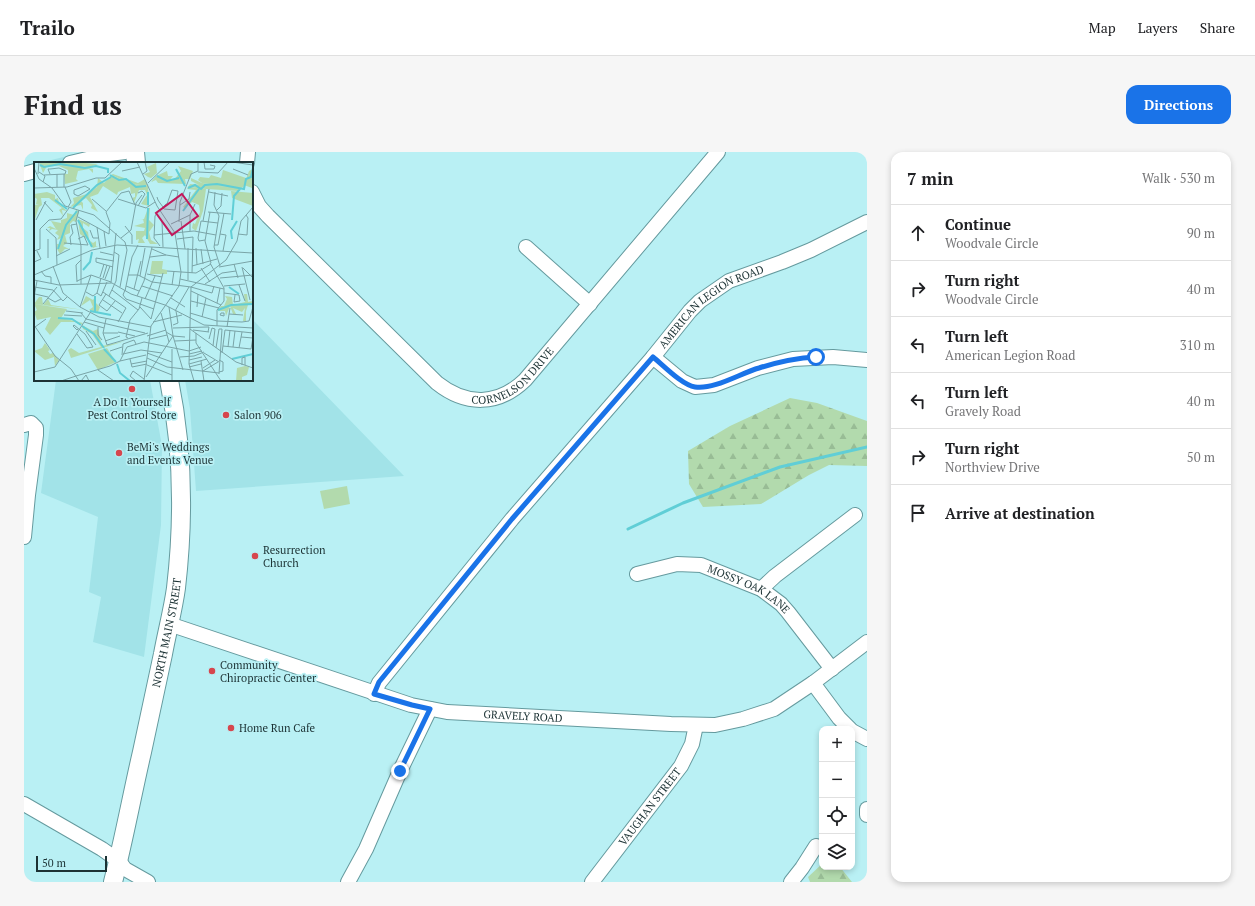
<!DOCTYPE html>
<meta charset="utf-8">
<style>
body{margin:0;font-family:"PT Serif",serif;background:#f6f6f6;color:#202124}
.controls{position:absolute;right:12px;bottom:12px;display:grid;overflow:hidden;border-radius:8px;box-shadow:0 2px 6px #0003}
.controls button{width:36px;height:36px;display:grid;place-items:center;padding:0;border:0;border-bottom:1px solid #e0e0e0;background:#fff;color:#202124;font:20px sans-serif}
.scale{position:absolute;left:12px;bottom:10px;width:71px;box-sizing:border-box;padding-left:4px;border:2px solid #1c3234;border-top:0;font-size:11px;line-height:14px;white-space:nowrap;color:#1c3234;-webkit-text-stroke:3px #b9f0f4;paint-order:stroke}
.stop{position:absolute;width:12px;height:12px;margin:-9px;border:3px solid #1a73e8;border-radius:50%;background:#fff}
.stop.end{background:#1a73e8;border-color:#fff;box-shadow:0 1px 4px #0008}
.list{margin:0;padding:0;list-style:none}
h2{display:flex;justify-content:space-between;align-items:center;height:52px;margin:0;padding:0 16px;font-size:17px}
h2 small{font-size:13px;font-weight:400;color:#757577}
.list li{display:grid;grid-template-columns:26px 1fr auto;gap:12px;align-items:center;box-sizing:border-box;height:56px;padding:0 16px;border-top:1px solid #e0e0e0}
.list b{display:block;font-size:15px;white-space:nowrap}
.list p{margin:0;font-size:13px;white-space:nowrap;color:#757577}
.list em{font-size:13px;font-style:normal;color:#757577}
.icon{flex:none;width:22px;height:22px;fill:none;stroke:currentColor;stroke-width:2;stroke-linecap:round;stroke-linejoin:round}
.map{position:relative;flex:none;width:843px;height:730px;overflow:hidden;border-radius:12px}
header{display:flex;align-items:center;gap:24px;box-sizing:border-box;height:56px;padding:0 20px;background:#fff;border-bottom:1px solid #e0e0e0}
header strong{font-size:19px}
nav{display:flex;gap:22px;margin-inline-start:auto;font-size:14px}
.intro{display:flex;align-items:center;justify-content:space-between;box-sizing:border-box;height:96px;padding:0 24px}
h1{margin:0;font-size:28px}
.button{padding:10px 18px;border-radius:12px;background:#1a73e8;color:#fff;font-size:14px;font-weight:700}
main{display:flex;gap:24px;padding:0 24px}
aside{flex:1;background:#fff;border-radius:12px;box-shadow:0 2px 6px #0003}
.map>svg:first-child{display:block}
</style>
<header>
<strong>Trailo</strong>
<nav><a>Map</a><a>Layers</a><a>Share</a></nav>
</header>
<div class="intro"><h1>Find us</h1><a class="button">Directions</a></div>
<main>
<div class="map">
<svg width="843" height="730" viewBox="0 0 843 730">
<defs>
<pattern id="forest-firs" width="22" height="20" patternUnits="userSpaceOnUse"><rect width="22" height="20" fill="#b2daad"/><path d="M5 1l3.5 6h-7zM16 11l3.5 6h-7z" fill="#98bc95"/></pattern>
</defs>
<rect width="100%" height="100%" fill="#b9f0f4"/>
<!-- built -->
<g fill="#a2e3e8">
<path d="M60,0h36v11h-81z"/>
<path d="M228,167l152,157 -208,15 -6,-82 -5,-29h67z"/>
<path d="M32,228h94l12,66 -1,79 -17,132 -51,-15 8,-45 -12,-5 9,-75 -57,-24z"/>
</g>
<!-- green -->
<path fill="#b2daad" d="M323,334l3,18 -26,5 -4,-18z"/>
<!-- forest -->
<g fill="url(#forest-firs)">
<path d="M766,246l27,5 50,18v45l-38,-1 -20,10 -48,29 -58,3 -14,-23 -1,-33 42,-25z"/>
<path d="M798,712v3h18l12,15h-42l-2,-5z"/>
</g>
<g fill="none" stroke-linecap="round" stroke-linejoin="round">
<!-- stream -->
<path stroke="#60ced6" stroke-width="3" d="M604,377l55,-26 97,-36 87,-20"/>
<defs>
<g id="minor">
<path d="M46,11l39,-9 16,-2"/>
<path d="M223,11l1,-11"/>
<path d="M0,22l11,-3"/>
<path id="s1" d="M228,40l7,14 9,10 169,167c29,23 61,23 88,-3l193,-228"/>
<path d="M502,95l64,57"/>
<path d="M629,205l29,24 13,6 19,-2 44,-17 35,-9 40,-2 34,3"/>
<path d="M0,273l7,-2 5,5v7l-8,60 -4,42"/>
<path id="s2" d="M613,422l40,-10 24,1 60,24 20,15 7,8 44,57"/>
<path d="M737,437l14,-13 80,-61"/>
<path id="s3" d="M145,472l242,81 36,7 224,12 44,1 28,-6 31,-10 39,-26 54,-41"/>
<path d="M789,531l26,35 11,11"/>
<path id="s4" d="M350,542l5,-11 133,-164 141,-162 37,-46 10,-10 29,-20 53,-19 29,-12 56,-28"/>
<path d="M828,579l15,8"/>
<path d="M0,652l78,45 17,12 6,8 23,13"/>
<path d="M843,657v6"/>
<path d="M324,730l18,-33 34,-78 30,-62"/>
<path id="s5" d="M568,730l89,-116 11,-22 4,-19"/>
<path d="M767,730l11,-14 14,-22"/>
</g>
<g id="major">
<path d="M111,0l1,11"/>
<path id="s6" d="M89,730c11,-43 19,-87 29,-130 7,-33 14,-66 21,-98 4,-22 10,-44 13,-66 8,-69 7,-140 -7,-208"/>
</g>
</defs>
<!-- minor casing -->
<use href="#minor" stroke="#659a9e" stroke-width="16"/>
<!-- major casing -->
<use href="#major" stroke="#659a9e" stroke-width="20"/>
<!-- minor -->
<use href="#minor" stroke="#fff" stroke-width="14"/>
<!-- major -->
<use href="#major" stroke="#fff" stroke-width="18"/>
</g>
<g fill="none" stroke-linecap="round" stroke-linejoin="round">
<!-- route -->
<path stroke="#1a73e8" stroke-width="5" d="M376,619l30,-62 -18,-4 -38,-11 5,-12 133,-163 141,-162c10,8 29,28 42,30 19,3 46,-14 64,-19 19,-6 37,-10 57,-11"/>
</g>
<!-- markers -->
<g fill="#d6464d" stroke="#b9f0f4" stroke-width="1.5">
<circle cx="108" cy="237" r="4"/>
<circle cx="202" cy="263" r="4"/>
<circle cx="95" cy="301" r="4"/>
<circle cx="231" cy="404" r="4"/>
<circle cx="188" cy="519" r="4"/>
<circle cx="207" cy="576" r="4"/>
</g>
<g text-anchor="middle" stroke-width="3.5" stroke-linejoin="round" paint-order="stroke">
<!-- street labels -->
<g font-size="11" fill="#1c3234" stroke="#b9f0f4">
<text dy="4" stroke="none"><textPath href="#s4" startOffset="517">AMERICAN LEGION ROAD</textPath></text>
<text dy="4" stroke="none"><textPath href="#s1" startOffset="355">CORNELSON DRIVE</textPath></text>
<text dy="4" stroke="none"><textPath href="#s2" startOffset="119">MOSSY OAK LANE</textPath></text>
<text dy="4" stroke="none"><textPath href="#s6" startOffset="255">NORTH MAIN STREET</textPath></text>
<text dy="4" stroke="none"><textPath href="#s3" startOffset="368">GRAVELY ROAD</textPath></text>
<text dy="4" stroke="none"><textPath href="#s5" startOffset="95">VAUGHAN STREET</textPath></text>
</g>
<!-- poi labels -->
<g font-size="11" fill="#1c3234" stroke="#b9f0f4" text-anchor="start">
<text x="108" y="254" text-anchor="middle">A Do It Yourself<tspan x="108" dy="13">Pest Control Store</tspan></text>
<text x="210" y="267">Salon 906</text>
<text x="103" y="299">BeMi's Weddings<tspan x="103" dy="13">and Events Venue</tspan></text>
<text x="239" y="402">Resurrection<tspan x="239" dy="13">Church</tspan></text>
<text x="196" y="517">Community<tspan x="196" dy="13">Chiropractic Center</tspan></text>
<text x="215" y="580">Home Run Cafe</text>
</g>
</g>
<!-- overview -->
<g transform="translate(10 10)">
<rect width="219" height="219" fill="#b9f0f4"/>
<path d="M6,0h33l25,2 -8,3 -50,-2zM189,8l23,8 -1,8 -4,2 -39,-5 -4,-3 2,-3 9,1 2,-3 10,3zM79,12l25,9 7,-4 3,7 -14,-2 -23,-9zM156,22l42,3 9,2 -3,2 -32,-2 -18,-2zM11,181l5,7 -2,1 2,3 3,-1 6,7 -4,6 -1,-9 -9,3 -11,-9 8,-3z" fill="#b2daad"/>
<path d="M122,1l1,10 -6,5 -3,-1 -4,-3 6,-2 -3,-5zM6,3l44,2 -6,-1 15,3v4l-4,-4 -11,2 -2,8 2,2 -13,3 -1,-10h4v-4l-9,-4h-12l-4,7zM144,4l15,5 -3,8h-5l1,5 -28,-1 -2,-3 -5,2 5,-6 11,-5 1,5h5l-4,5 5,-1 7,-9zM219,7l-1,15v4l-8,-3 5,-14zM77,13l23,9 14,2 1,20 -8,-2 6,-9 -2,-5h-6l-5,13 -2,-5 3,-1v-4l-4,1 -1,-7 -12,5 -1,3 -14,-9 -5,8 -8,3 8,15 -7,-4 1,-3 -6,-7 -5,3 2,2v7l-2,-5 -11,2 4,-4 -1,-5 14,-4 10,-7 1,-9 6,5zM157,16l11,5 43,5 -46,-3 -8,-4zM154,25l18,2 -3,22 -7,20 -4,-3 1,-5 2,1 5,-12 -1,-7 -7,-3 -7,6 -2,-1 13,-17 -9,-1zM197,29l22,2v13l-21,-8zM13,30l8,3v4l3,-1 1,6 8,7 -5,-1 1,6 -4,-6 3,-2 -13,-10h-8l1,7 -3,2 -5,15 1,-17 4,-1h-3l1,-5 -3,-2v-3zM114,46h2l-1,12 5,5 -5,7 2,8 7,4h-8l-5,-9 -3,3 3,5h-7l1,-4 -3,1v-9h8l1,-3 -11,-2 10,-3 -1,-4 -9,1 10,-1zM42,48l3,1 -3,11 -3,-1 -3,3v9l-5,2 2,8 -4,3 6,3h-4l-5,5 -3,-5 3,-2 -3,1v-4h3l1,-6 -4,2 2,-4 -4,-3 3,-3 -6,-1 -3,2 1,-3h-3l3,-2 6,3 -5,-8 10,2v-3l6,-2v-5l7,2zM44,57l12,5 -1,3 -6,-4v5l5,4 1,8 4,3 3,-2v5h2l-5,2 -3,-3 1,-3 -11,-8zM210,132h3l1,8 5,-1v-3v7h-5l-2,6v10h-3l2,-13 -3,4 -9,-4 3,6h-3l-3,-8 -4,10 -1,-5h-7l3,-5h3l3,-7 -2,-3 7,1 1,8 12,-3zM52,134l7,4 2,-3 -1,4 6,6 -2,5 -9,-2 4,-3 -3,-7 -9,6zM5,135h3l1,8 5,-6 3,6 33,5 -50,-6zM0,142l33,5 -6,9 22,5 -2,2 -6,-3h-14l-11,13 -5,-6 6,-12 -14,3 -3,-8 3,-2zM48,163l11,6 5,-2 4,17 23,-5 -54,17 -3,-8 3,-2 8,5 22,-6 -9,-13 -9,-5zM211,204l4,1 -2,8 -5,2v4h-6l1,-13z" fill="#b2daad"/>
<path d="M118,99h11l-1,8 5,1v4h-17z" fill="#b2daad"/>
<path d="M73,186l9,14 -18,8 -10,-16z" fill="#b2daad"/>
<path fill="none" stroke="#60ced6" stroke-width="2" d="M6,3l4,2 16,-3 25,4 11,-2 12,3v4M142,7l9,17M76,13l9,5 7,-1 10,8 10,-1M123,14l10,5 12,-3M154,26l7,-3 6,4 4,-4 12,-1 27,5 2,-10 5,-2 2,-9M21,38l12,9M114,43v-13M39,46l24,-23 14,-8M149,49l16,-22M44,58l14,27M198,58l2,-24 6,-7M113,77l1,-31M198,77l-1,-8 6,-10M24,87l8,-24 11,-14M49,108l7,-8 2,-10M195,125l10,7M184,148l13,-5 22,-1M56,149l21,4M61,150v-16M24,156l14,1 9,6M48,164l12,8 10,14M70,187l12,13M198,197l21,-5M83,202l3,9 10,8"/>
<path fill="none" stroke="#7aa4a7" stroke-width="1" d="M103,0l20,44 18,27 6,39 -2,14 -28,40 -7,55M170,0l1,7h9l1,-3 -5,-1M198,0l21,3M0,6l5,11 13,9 13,18 29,9 31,27 2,8 -7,37M199,7l15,6M88,9l18,-4M5,10l6,4 -2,6M164,10l20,1 10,-11M4,12l1,-12M23,12v13M30,12v13M109,12l4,-3 -2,-9M10,13l21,-1 1,-3 -7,-3 -9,1h-2l2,5M114,21l22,-21M31,25l6,15 -3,5M0,26l33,-1 29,-9h9l17,-16M40,28v4l4,2 12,-7M40,28l11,-4 5,3M175,30l19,4M181,30l-1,13 5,11 -5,31 6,19M123,35l1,3 2,3 3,4v1l1,1 11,1 3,-19 -6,-1 -5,14h-1l-6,6 -2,1 -3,5 -1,22 6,8M58,37l14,12M84,37l28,9 9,-6M10,40l9,10M146,43l9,-6 1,-7M104,44l7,-12 -3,-3 -4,2M45,48l-3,11 5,25v38M183,48l4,-4 1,-13M174,50l23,2M176,50l-5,29 6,22M156,53v16M44,55l31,17 1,-11 -4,-11 15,-19 8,-2 6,14M2,58l10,-19M128,59l1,26M128,59l8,12M147,59l4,28M169,59l6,-32M145,60l1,-20 11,-28 7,-3v-9M137,62l19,-9 5,-11M91,64l7,9v9M63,65l3,21M12,67l10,9 1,27M56,68l3,8h5M70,69l2,15M39,71l-2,-8 6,-1M186,72l6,1 -3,16M204,72l9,1 1,-17 -2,-3M120,73l40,-4 22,4M87,76l10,-8 5,-27 6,-8M143,77l16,-2 -1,36M171,78l-6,1 -1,-3 3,-17 17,2M30,81l24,2 -4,-9 -6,3M37,83l-1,-8 3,-4M180,83h4l6,-32M162,86l1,17M118,87l14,6M167,87l2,15M0,89l6,-2v-20l9,-9 12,-1 8,-11M66,90l13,3M22,94l14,-7M116,95l16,-2 13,2M14,96v-19M0,100l7,-3 -4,-8M176,101l14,25v13l-7,9v16M200,102l4,14M19,104l10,27 17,14 19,10 52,10M158,104l25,-7M79,105l-17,-5v-4l18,3M185,105l34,-6M208,105l8,33M167,106l9,14M209,106l9,9M7,109l4,5 6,1v6M133,109l29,2 15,-9M113,112l15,3M0,113l58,-25 25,-5 136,8M94,113h10l14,7 39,5 21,6 2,-7M106,114l5,-28M66,115l4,-13M69,116l4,-13M186,116l33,-3M71,117l5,-13M146,117l44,10M0,118l25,5 53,-2 19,11 34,11 39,20 49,3M154,118v-32M43,119l14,-6 20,7M43,120l-1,-17 5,-5M77,121l5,-50M171,122l17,-11 14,-2M138,123l2,-14M205,123l6,16M92,124l13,5M108,124l31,10M190,124l21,-2M0,125l19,3 10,11 4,-4M100,127l7,-28M78,128l26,20M91,128l-2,5 3,4 28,10M91,129l7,-34 6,-12M157,129l30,14M52,130l7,4 4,-3M69,130l23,16M63,131l4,3 6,-14M63,131l4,-15M190,131l15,2 1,6 -6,1 1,-7M1,132l13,3M72,132l-7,11 8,6 8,-10M75,134l7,-15 3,-26 -5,-3M103,134l7,-15 8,-34M0,135l3,-16M14,136l7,4 6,-3M137,136l14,9M111,137l10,-23M69,138l19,13M157,139l28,7M183,141l3,-15M9,142l14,-17M46,145l11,-32M106,145l11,12M135,145l4,29 10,34M163,145l1,-13M32,149l17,2M141,149l14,-24M47,151l5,6 59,14M127,151l8,29M156,151l27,8 25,1 7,-1 4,-14M187,151h3v3l-4,-1zM195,152l14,1M30,153l18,1M168,155l4,-19M72,157l-3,14 4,12 41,-12M117,157l12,-46M50,160l20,6M84,160l8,-14M119,160l29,-7M0,163l21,31 16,13 8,12M139,163l5,-2 -2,-12M1,165l11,-8M64,165v8l4,5M193,165l3,-19M139,166l34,-1h2l-1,5M156,167l46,33 17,6M159,168l16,2M52,169l10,14M84,170l17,4M132,170l7,4 12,1M69,171h15M162,171v10l25,38M43,172l10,14 6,-1 -8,-13 -5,-4 -6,-5 -1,1 4,4 1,-1M113,174l19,-6M207,175l12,1M94,176l-2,-1 4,-17 9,-11 3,-11M116,177l17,-4M175,177l3,-11 3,1 -2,17M71,179l15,-5M141,179l21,-1M189,184l28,3 2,-12M194,185l2,-17M199,185l2,-16M182,186l3,-19h3l-3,45M205,186l3,-16M76,189l12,-4M155,189l12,-4M113,191l25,9M170,191l15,9M188,191l3,-23 28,3M89,192l18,-4 21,3M155,192l13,-3M88,193l1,-11 11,-4 2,4M146,195l14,-1 10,-4M113,196l20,9 52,6M96,197l2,8 15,-3M155,198l13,-3M86,199l26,-6M167,199l3,20M97,202l16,-3M155,202l18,-5M113,203l25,10M208,203v-7l3,-1v8M155,205l12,-3M169,206l12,-8M64,208l16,11M169,209l15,-9M0,210l21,-5 35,-54M185,210l4,-1v-9l-4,-2M42,214l34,-10 10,-5 7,-14 17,-5 45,9M112,215l27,-41M27,219l15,-5M47,219l5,-6 3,6M102,219l-6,-5 3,-5 11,8M138,219v-32M160,219l-5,-17 2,-77 35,-27 11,-19 4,-20 12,-14"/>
<path fill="#c2185b" fill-opacity="0.15" stroke="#c2185b" stroke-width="2" d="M148,32l16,22 -26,19 -16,-22z"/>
<rect width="219" height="219" fill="none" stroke="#1c3234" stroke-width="2"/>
</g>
</svg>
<div class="controls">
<button>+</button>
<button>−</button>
<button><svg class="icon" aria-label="locate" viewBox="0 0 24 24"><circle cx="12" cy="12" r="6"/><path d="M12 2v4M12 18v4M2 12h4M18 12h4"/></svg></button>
<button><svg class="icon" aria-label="layers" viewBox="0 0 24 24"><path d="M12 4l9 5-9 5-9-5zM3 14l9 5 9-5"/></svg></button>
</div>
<div class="scale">50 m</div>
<div class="stop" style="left:792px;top:205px"></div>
<div class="stop end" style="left:376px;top:619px"></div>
</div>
<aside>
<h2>7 min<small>Walk · 530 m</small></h2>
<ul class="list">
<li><svg class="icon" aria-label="ahead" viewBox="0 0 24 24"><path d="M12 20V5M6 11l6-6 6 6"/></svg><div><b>Continue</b><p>Woodvale Circle</p></div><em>90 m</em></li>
<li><svg class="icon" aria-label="right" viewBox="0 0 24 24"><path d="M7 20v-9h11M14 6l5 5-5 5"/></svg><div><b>Turn right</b><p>Woodvale Circle</p></div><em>40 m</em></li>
<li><svg class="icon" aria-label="left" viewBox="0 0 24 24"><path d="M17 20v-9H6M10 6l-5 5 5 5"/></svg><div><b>Turn left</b><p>American Legion Road</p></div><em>310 m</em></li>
<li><svg class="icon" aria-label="left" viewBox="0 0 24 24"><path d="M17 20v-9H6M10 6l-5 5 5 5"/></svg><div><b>Turn left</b><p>Gravely Road</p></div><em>40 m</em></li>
<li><svg class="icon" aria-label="right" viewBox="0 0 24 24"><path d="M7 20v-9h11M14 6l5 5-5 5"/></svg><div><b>Turn right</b><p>Northview Drive</p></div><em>50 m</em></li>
<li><svg class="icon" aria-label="arrive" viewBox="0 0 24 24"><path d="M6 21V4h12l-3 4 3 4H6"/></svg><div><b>Arrive at destination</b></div></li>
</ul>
</aside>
</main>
